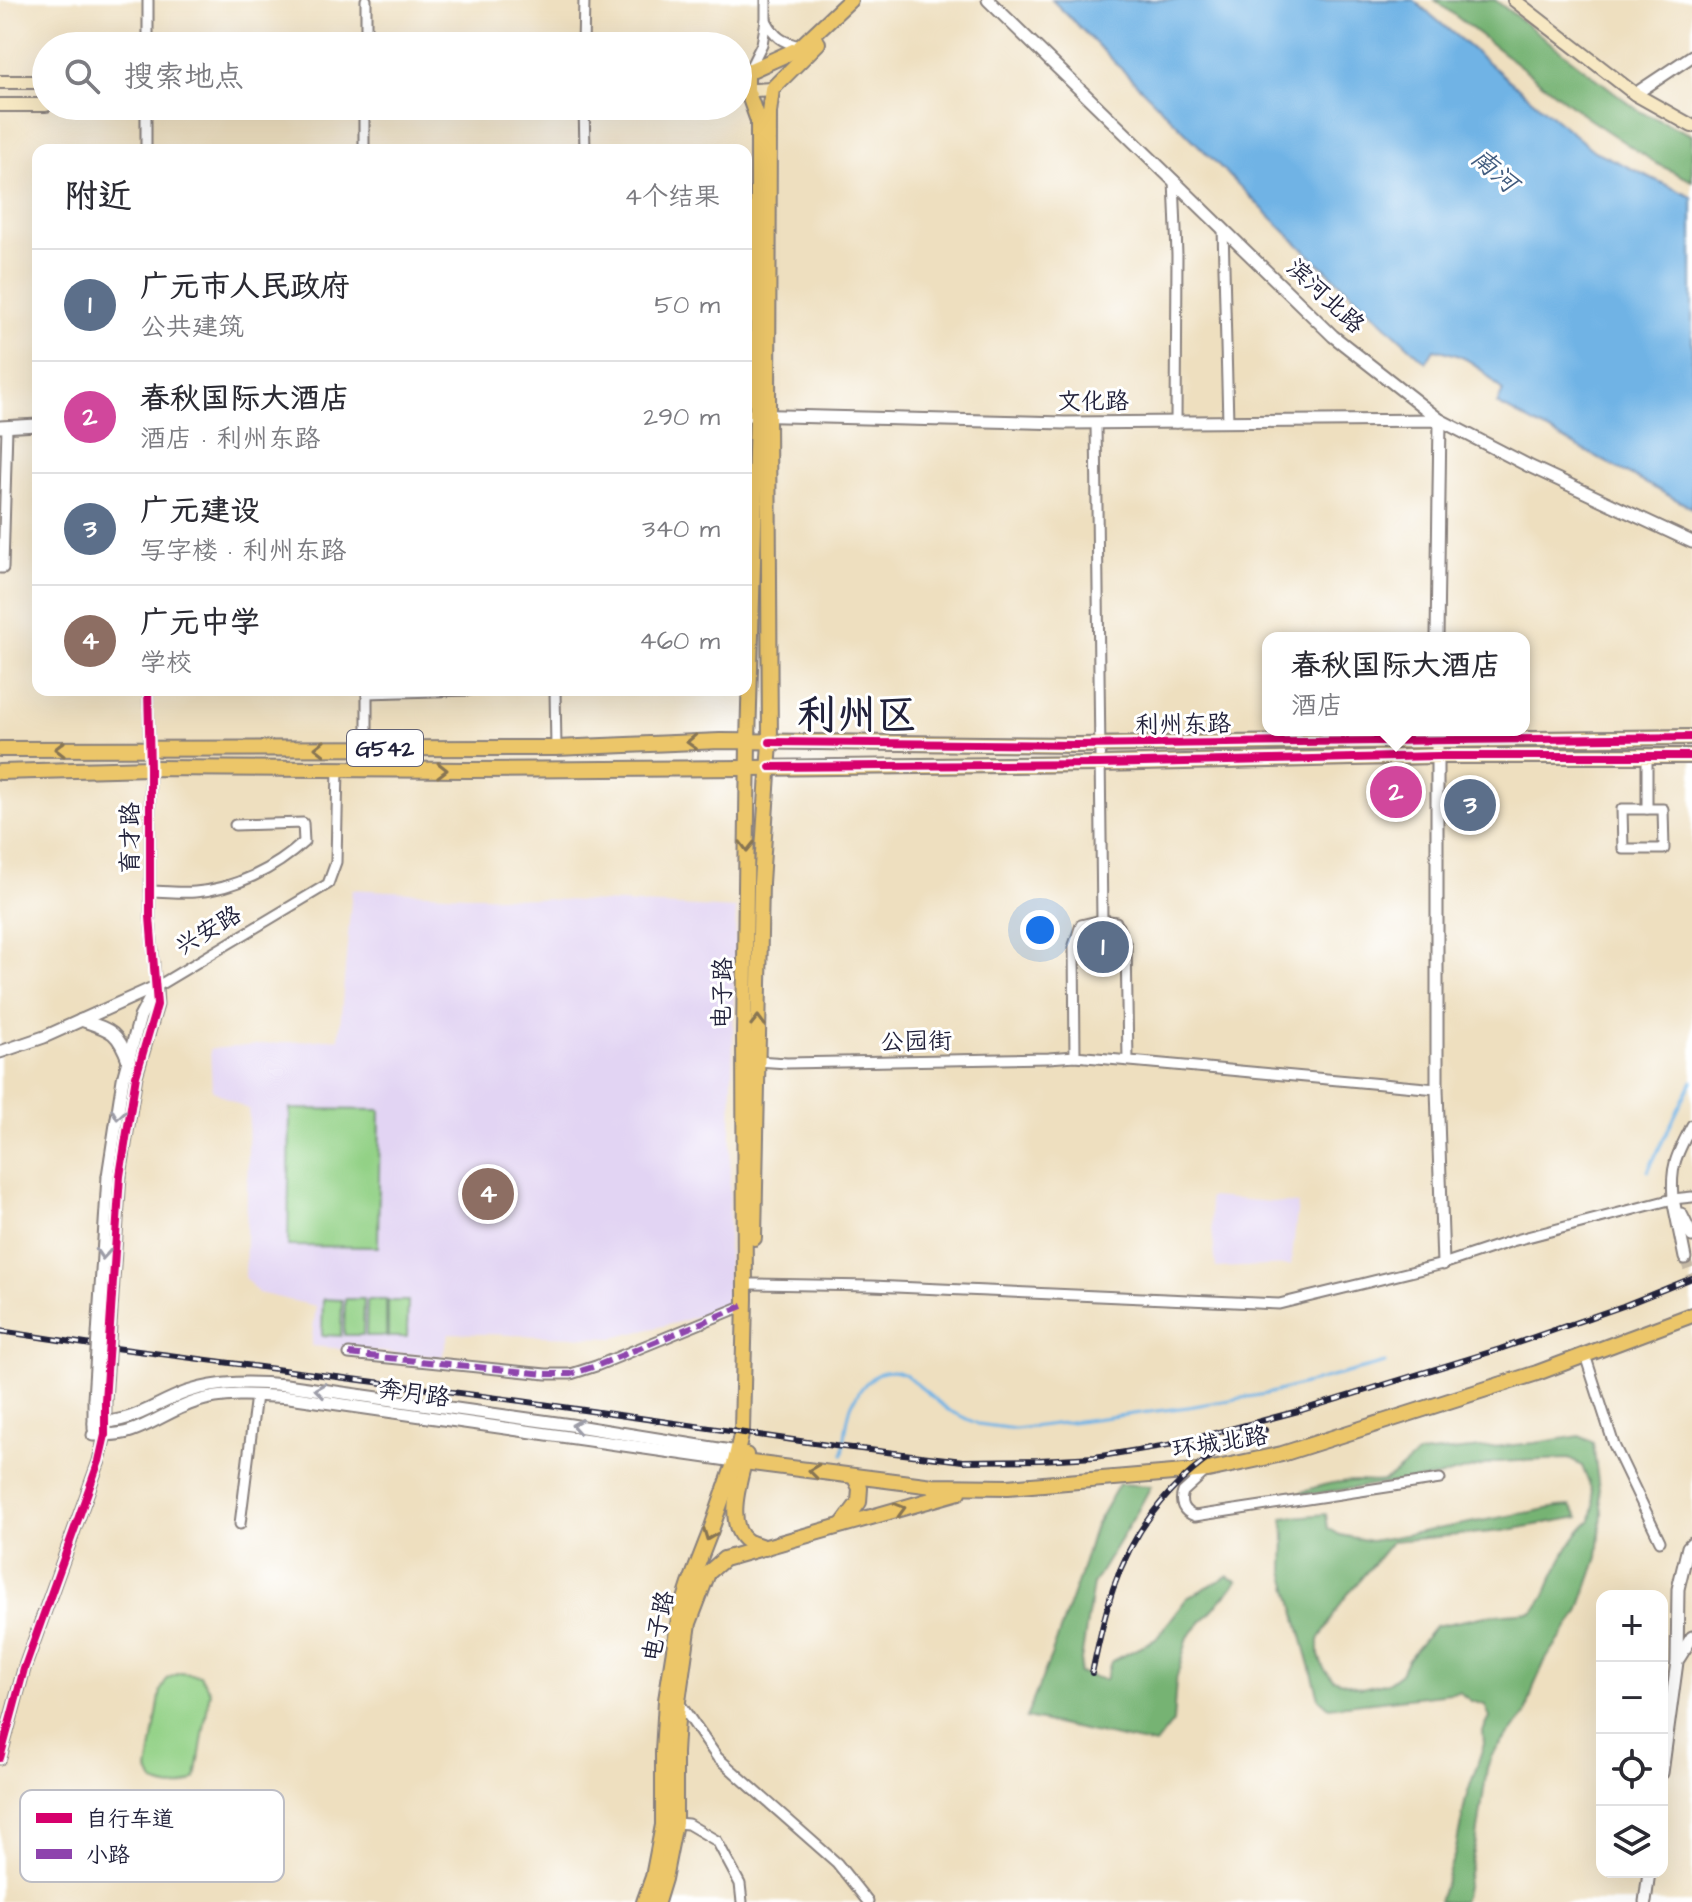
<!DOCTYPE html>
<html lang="zh">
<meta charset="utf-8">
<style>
body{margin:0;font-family:"Architects Daughter","LXGW WenKai TC",sans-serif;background:#f2f2f3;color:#2b2b33}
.controls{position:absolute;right:24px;bottom:24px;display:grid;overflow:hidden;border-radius:16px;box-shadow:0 8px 32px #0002}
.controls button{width:72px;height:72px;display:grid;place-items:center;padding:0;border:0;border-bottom:2px solid #e1e1e2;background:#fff;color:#2b2b33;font:40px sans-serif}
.you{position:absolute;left:1040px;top:930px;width:28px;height:28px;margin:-20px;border:6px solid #fff;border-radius:50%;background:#1a73e8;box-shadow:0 0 0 12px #1a73e833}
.badge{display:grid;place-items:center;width:52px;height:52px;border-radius:50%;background:#0b8043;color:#fff;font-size:26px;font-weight:700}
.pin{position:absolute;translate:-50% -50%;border:4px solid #fff;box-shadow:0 2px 8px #0006}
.popup{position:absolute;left:1262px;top:632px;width:268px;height:104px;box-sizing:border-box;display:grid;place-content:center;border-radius:16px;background:#fff;filter:drop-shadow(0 2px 6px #0005);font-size:26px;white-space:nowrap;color:#7c7c81}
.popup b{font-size:30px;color:#2b2b33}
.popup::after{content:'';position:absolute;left:50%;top:100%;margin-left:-16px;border:16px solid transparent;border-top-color:#fff}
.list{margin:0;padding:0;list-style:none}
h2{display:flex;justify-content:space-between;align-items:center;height:104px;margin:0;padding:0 32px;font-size:34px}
h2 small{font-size:26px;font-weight:400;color:#7c7c81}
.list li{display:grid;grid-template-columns:52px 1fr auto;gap:24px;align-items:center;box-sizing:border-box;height:112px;padding:0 32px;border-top:2px solid #e1e1e2}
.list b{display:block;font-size:30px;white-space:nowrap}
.list p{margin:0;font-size:26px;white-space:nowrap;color:#7c7c81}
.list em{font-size:26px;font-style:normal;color:#7c7c81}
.icon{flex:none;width:44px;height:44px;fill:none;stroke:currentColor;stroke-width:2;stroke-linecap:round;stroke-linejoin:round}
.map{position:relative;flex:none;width:1692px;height:1902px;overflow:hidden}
.search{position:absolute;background:#fff;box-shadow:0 8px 32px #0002;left:32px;top:32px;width:720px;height:88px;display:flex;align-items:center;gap:20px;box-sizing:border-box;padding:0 28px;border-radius:44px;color:#7c7c81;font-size:30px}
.panel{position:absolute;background:#fff;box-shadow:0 8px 32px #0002;left:32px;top:144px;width:720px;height:552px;border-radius:16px}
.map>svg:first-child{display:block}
</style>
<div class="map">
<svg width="1692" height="1902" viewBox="0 0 1692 1902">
<rect width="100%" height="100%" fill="#fff"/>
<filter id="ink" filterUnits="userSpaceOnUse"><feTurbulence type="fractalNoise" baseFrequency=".0125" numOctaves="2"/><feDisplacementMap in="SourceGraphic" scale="16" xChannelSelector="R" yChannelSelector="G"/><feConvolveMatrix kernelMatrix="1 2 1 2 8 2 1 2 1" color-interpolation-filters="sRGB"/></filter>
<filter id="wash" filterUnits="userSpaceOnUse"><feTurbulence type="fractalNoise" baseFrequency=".006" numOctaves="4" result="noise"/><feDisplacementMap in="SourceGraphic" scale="32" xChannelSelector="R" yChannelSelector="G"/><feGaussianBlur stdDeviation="1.8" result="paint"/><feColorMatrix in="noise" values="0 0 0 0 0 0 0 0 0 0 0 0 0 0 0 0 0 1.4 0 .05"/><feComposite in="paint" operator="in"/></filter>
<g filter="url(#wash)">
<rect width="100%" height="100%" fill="#eedfbf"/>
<!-- built -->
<g fill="#e2d4f3">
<path d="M352,889l384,20 -9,398 -52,16 -62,15 -164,-5 -7,24 -131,-11 5,-40 -58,-13 -13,-15 4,-168 -37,-20 -2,-41 129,-11z"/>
<path d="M1209,1197l89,7 -7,61 -75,3z"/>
</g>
<!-- green -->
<g fill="#93d186" stroke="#5a7a60" stroke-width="2">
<path d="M290,1109l90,1 -2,137 -90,-1z"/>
<path d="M323,1299l19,1 -1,36 -19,-1z"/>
<path d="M345,1299h19l-1,36h-19z"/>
<path d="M367,1300h19v36h-20z"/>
<path d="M388,1301h20l-1,36h-19z"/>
<path d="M180,1673l20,2 10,16 -14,88c-17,11 -23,11 -42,4l-6,-13 13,-80 7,-12z"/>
</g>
<!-- forest -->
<g fill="#76b373" stroke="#4c6a57" stroke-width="2">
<path d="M1435,0h60l144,111 53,24v46l-35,-17 -71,-47z"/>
<path d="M1580,1436l13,7 9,70 -4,44 -19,55 -33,47 -12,27 -8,28 -34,41 -5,13 -10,70 -13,58 -2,6h-23l16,-49 11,-55 18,-54 -1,-13 7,-13 -5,-13 -14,-4 -12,-9 -130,15 -10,-9 -35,-127 1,-35 -2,-18 43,-4 2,14 12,7 31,6 187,-34 13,-1 8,11 -76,14 -111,10 -49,59 -24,40v15l5,14 9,10 28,9 28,-6 12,-9 6,-13 28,-34 56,-11 42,-3c11,-11 13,-20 19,-33 10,-20 21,-45 39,-59l3,-15 -2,-14 -10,-25 -13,-7 -73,3 -57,15 -144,19c17,-10 42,-15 62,-15 10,0 17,2 26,0 11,-4 25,-20 36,-27l116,-11z"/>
<path d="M1119,1484l32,2 -14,26 -44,72 -14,89 26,7 6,-18 45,-23 31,-41 40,-22 11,5 -50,56 -12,43 -3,42 -18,23 -129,-27 25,-62 29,-81 14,-47z"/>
</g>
<!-- water -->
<path fill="#6fb3e5" stroke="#486a90" stroke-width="2" d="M1052,0h361l181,151 98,46v311l-195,-104 6,-12c-22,-25 -35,-37 -69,-43l-8,13 -127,-117z"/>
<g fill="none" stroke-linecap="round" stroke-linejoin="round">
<!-- stream -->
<g stroke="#6fb3e5" stroke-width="3">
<path d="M1648,1171l44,-90"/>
<path d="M843,1454c2,-15 3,-35 9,-50 11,-22 28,-41 54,-29l42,35 30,14 37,5 173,-22 78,-13 119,-31"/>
</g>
</g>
</g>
<g filter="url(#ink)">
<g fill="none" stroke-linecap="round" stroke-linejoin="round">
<!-- tertiary-tunnel -->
<path stroke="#c5b9a5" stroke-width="11" stroke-dasharray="11 5.5" stroke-linecap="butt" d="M1685,1258l7,20"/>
<defs>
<g id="minor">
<path d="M148,0v46"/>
<path d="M766,20v-20"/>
<path d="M366,46v-46"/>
<path d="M583,46l1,-46"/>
<path d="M749,70l13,-26 4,-24c9,17 15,22 34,26"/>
<path d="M146,106v44"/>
<path d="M364,106v44"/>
<path d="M584,106l1,44"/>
<path d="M1174,180l3,75 -1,168"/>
<path d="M1223,228l5,194"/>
<path d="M1096,423l6,497"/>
<path d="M0,568h3l4,-141"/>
<path d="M148,690l2,78v149l6,70 172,-103 8,-22 2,-94"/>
<path d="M367,690v58"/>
<path d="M555,690l1,58"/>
<path d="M367,693l103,-3"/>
<path d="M1622,809h41l1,40h-41z"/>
<path d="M1647,809v-53"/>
<path d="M150,891c15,0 30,2 45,1 39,-3 80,-23 109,-50l-1,-19 -68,2"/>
<path d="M1128,1060l-2,-115 -10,-23 -14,-2 -21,5 -7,20 1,111 362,33"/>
<path d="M757,1061l30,2 262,-5 26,-2"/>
<path d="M1673,1199c-3,-34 4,-45 19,-74"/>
<path d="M753,1284l119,2 407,18 164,-40 69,-23 161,-42 19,-2"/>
<path d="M349,1354l197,20h25l25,-8 149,-61"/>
<path d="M1585,1355l29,90 46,96"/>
<path d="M1205,1472l-22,20c-4,11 0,20 12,24l245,-37"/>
<path d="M240,1524l16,-129"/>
<path d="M678,1701l39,56 120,106 31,39"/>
<path d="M675,1823l13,1 29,17 23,43 2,18"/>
</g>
<g id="tertiary">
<path d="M988,0l345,336 107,84 89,46 163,76"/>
<path d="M1635,94l57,-38"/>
<path d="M746,415l319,8 375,-3 -3,218"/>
<path d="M0,427l38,-2"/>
<path d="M1437,730v359l6,175"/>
<path d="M81,1020c29,10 36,10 47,40"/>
<path d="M0,1052l44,-15 111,-50"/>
<path d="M108,1176l15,-97 17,-62 16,-30"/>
<path d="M120,1176l16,-100 21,-71 -1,-18"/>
<path d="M1673,1199l12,59"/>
<path d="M1681,1214l11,22"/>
<path d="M94,1399v30"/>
<path d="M94,1423c43,-1 57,-18 93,-31 33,-11 66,-10 99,-7l285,40 166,27"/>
<path d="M93,1435c13,-1 26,1 38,-4 22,-7 41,-22 64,-29 30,-10 63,-7 94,-5l446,64"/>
<path d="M1679,1658l13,-21"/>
<path d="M0,1758l24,-89 75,-208 6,-26v-34"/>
<path d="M1662,1773l15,-111 1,-73 10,-42 4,-4"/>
<path d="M1645,1902l4,-30"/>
</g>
<g id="secondary">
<path d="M1514,0l121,94 57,32"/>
<path d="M0,82h46"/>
<path d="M738,91l34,-2"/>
<path d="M0,105h46"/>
</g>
<g id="primary">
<path d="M754,1238l7,-355 9,-141 -2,-327 1,-302 3,-24 46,-46"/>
<path d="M746,1455c-5,21 -22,70 1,86 5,3 12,4 18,7"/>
<path d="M736,1461l197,25 75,1 200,-17 74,-16 255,-81 155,-58"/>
<path d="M842,1525l17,-23 1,-14 -6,-12"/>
<path d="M644,1902l9,-25 10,-52v-73l3,-52 13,-82 11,-34 21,-54 24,-69 7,-30 3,-132 -1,-265 4,-292 9,-327 1,-183v-111l-11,-31v-18l51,-23 52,-49"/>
<path d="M657,1902l7,-23 11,-56v-70l3,-52 11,-78 19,-50 16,-14 235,-67"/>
</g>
<g id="trunk">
<path d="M0,749l556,-1 164,-7 356,4 616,-8"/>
<path d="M0,772l150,-4 319,2 279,-2 352,-4 337,-8h255"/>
</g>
</defs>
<!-- minor casing -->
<use href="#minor" stroke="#88807d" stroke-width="13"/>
<!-- tertiary casing -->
<use href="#tertiary" stroke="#88807d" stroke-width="15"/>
<!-- secondary casing -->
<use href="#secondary" stroke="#88807d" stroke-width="16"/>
<!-- primary casing -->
<use href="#primary" stroke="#88807d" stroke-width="18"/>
<!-- trunk casing -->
<use href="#trunk" stroke="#88807d" stroke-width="18"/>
<!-- minor -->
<use href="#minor" stroke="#fff" stroke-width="9"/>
<!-- tertiary -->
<use href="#tertiary" stroke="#fff" stroke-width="11"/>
<!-- secondary -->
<use href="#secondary" stroke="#f7e8c3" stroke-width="12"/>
<!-- primary -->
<use href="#primary" stroke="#ecc669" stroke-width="14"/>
<!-- trunk -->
<use href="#trunk" stroke="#ecc669" stroke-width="14"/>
<defs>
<g id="rail">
<path d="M0,1331l92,14 429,56 314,45 128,15 77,-1 55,-3 79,-13 128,-34 198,-61 123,-43 69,-28"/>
<path d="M1092,1673c6,-28 12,-57 21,-84 24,-72 79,-135 152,-159"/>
</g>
</defs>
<!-- rail casing -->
<use href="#rail" stroke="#22223b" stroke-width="6"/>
<!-- rail -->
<use href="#rail" stroke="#fff" stroke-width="3" stroke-dasharray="9" stroke-linecap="butt"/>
<defs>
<g id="tertiary-bridge">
<path d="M94,1399l14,-223"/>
<path d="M105,1401l15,-225"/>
</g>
</defs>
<!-- tertiary-bridge casing -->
<use href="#tertiary-bridge" stroke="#88807d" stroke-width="15" stroke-linecap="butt"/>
<!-- tertiary-bridge -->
<use href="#tertiary-bridge" stroke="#fff" stroke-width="11"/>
<!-- quiet -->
<path stroke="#8e44ad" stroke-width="6" stroke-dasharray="12 6" stroke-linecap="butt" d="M349,1354l197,20h25l25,-8 149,-61"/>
<defs>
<g id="cycleway">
<path d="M770,742l306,3 616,-8"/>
<path d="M770,767l330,-3 337,-8h255"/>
<path d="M0,1758l24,-89 75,-208 6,-26v-34l15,-225 16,-100 21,-71 -7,-88v-149l-2,-78"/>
</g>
</defs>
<!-- cycleway casing -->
<use href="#cycleway" stroke="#fff" stroke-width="13"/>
<!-- cycleway -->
<use href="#cycleway" stroke="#d6006c" stroke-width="8"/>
</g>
<!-- one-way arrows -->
<defs><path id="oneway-chevron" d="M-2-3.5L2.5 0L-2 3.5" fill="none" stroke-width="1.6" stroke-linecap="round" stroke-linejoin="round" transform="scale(2)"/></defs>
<g stroke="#877452">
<use href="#oneway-chevron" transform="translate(692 742) rotate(178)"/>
<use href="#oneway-chevron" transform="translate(320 748) rotate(-180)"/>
<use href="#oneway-chevron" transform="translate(60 749) rotate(180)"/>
<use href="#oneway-chevron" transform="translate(442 770) rotate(1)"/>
<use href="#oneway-chevron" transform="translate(747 846) rotate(91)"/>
<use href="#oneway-chevron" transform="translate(758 1021) rotate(-89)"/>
<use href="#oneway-chevron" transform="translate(814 1471) rotate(-173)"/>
<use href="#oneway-chevron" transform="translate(900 1509) rotate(-16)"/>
<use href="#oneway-chevron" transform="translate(709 1535) rotate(111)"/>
</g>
<g stroke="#9c9ca7">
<use href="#oneway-chevron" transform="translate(118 1114) rotate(99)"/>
<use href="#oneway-chevron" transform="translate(103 1254) rotate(94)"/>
<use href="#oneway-chevron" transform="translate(320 1390) rotate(-172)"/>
<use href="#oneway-chevron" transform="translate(577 1426) rotate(-171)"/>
</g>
</g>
<g text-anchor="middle" stroke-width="6" stroke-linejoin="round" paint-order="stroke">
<!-- shield labels -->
<rect fill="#fff" stroke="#646476" stroke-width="2" x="347" y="730" width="76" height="36" rx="6"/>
<g font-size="22" font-weight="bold" fill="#22223b">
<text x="385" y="756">G542</text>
</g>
<!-- street labels -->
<g font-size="24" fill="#22223b" stroke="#fff">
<text transform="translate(1326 296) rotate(43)" y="8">滨河北路</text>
<text x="1093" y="409">文化路</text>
<text transform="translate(1183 724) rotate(-1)" y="8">利州东路</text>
<text transform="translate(130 838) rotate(-90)" y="8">育才路</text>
<text transform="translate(208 930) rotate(-31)" y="8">兴安路</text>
<text transform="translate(722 993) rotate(-89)" y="8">电子路</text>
<text transform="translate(916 1041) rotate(-1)" y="8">公园街</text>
<text transform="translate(414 1393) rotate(8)" y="8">奔月路</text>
<text transform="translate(1220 1442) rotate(-9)" y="8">环城北路</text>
<text transform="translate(658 1626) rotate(-78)" y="8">电子路</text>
</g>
<!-- water labels -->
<g font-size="26" font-style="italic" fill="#415c7f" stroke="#fff">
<text transform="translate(1495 170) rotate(41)" y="9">南河</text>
</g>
<!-- town labels -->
<g font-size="40" font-weight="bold" fill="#22223b" stroke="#fff">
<text x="857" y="728">利州区</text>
</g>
</g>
<!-- legend -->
<rect x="20" y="1790" width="264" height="92" rx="12" fill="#fff" stroke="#bdbdc4" stroke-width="2"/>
<rect x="36" y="1813" width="36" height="10" fill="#d6006c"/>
<rect x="36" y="1849" width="36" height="10" fill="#8e44ad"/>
<g font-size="22" fill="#22223b">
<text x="86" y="1826">自行车道</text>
<text x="86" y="1862">小路</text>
</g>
</svg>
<div class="controls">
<button>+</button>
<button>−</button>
<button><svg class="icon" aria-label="locate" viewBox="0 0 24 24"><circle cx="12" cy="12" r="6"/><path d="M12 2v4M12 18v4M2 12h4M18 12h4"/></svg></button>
<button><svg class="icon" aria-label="layers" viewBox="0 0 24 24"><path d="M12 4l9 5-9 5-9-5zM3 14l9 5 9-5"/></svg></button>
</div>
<div class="you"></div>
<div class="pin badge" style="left:1103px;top:947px;background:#5c6f8a">1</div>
<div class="pin badge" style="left:1396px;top:792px;background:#d1479c">2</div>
<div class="popup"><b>春秋国际大酒店</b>酒店</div>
<div class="pin badge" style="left:1470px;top:805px;background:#5c6f8a">3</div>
<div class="pin badge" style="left:488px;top:1194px;background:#8d6e63">4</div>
<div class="search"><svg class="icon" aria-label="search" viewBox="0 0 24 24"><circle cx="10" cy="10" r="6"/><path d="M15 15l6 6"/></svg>搜索地点</div>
<section class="panel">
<h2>附近<small>4个结果</small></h2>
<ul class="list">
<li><span class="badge" style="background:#5c6f8a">1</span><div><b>广元市人民政府</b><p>公共建筑</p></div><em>50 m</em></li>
<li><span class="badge" style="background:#d1479c">2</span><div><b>春秋国际大酒店</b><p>酒店 · 利州东路</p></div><em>290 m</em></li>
<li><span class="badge" style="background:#5c6f8a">3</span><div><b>广元建设</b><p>写字楼 · 利州东路</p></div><em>340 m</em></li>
<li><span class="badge" style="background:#8d6e63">4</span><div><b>广元中学</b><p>学校</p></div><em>460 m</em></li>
</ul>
</section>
</div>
